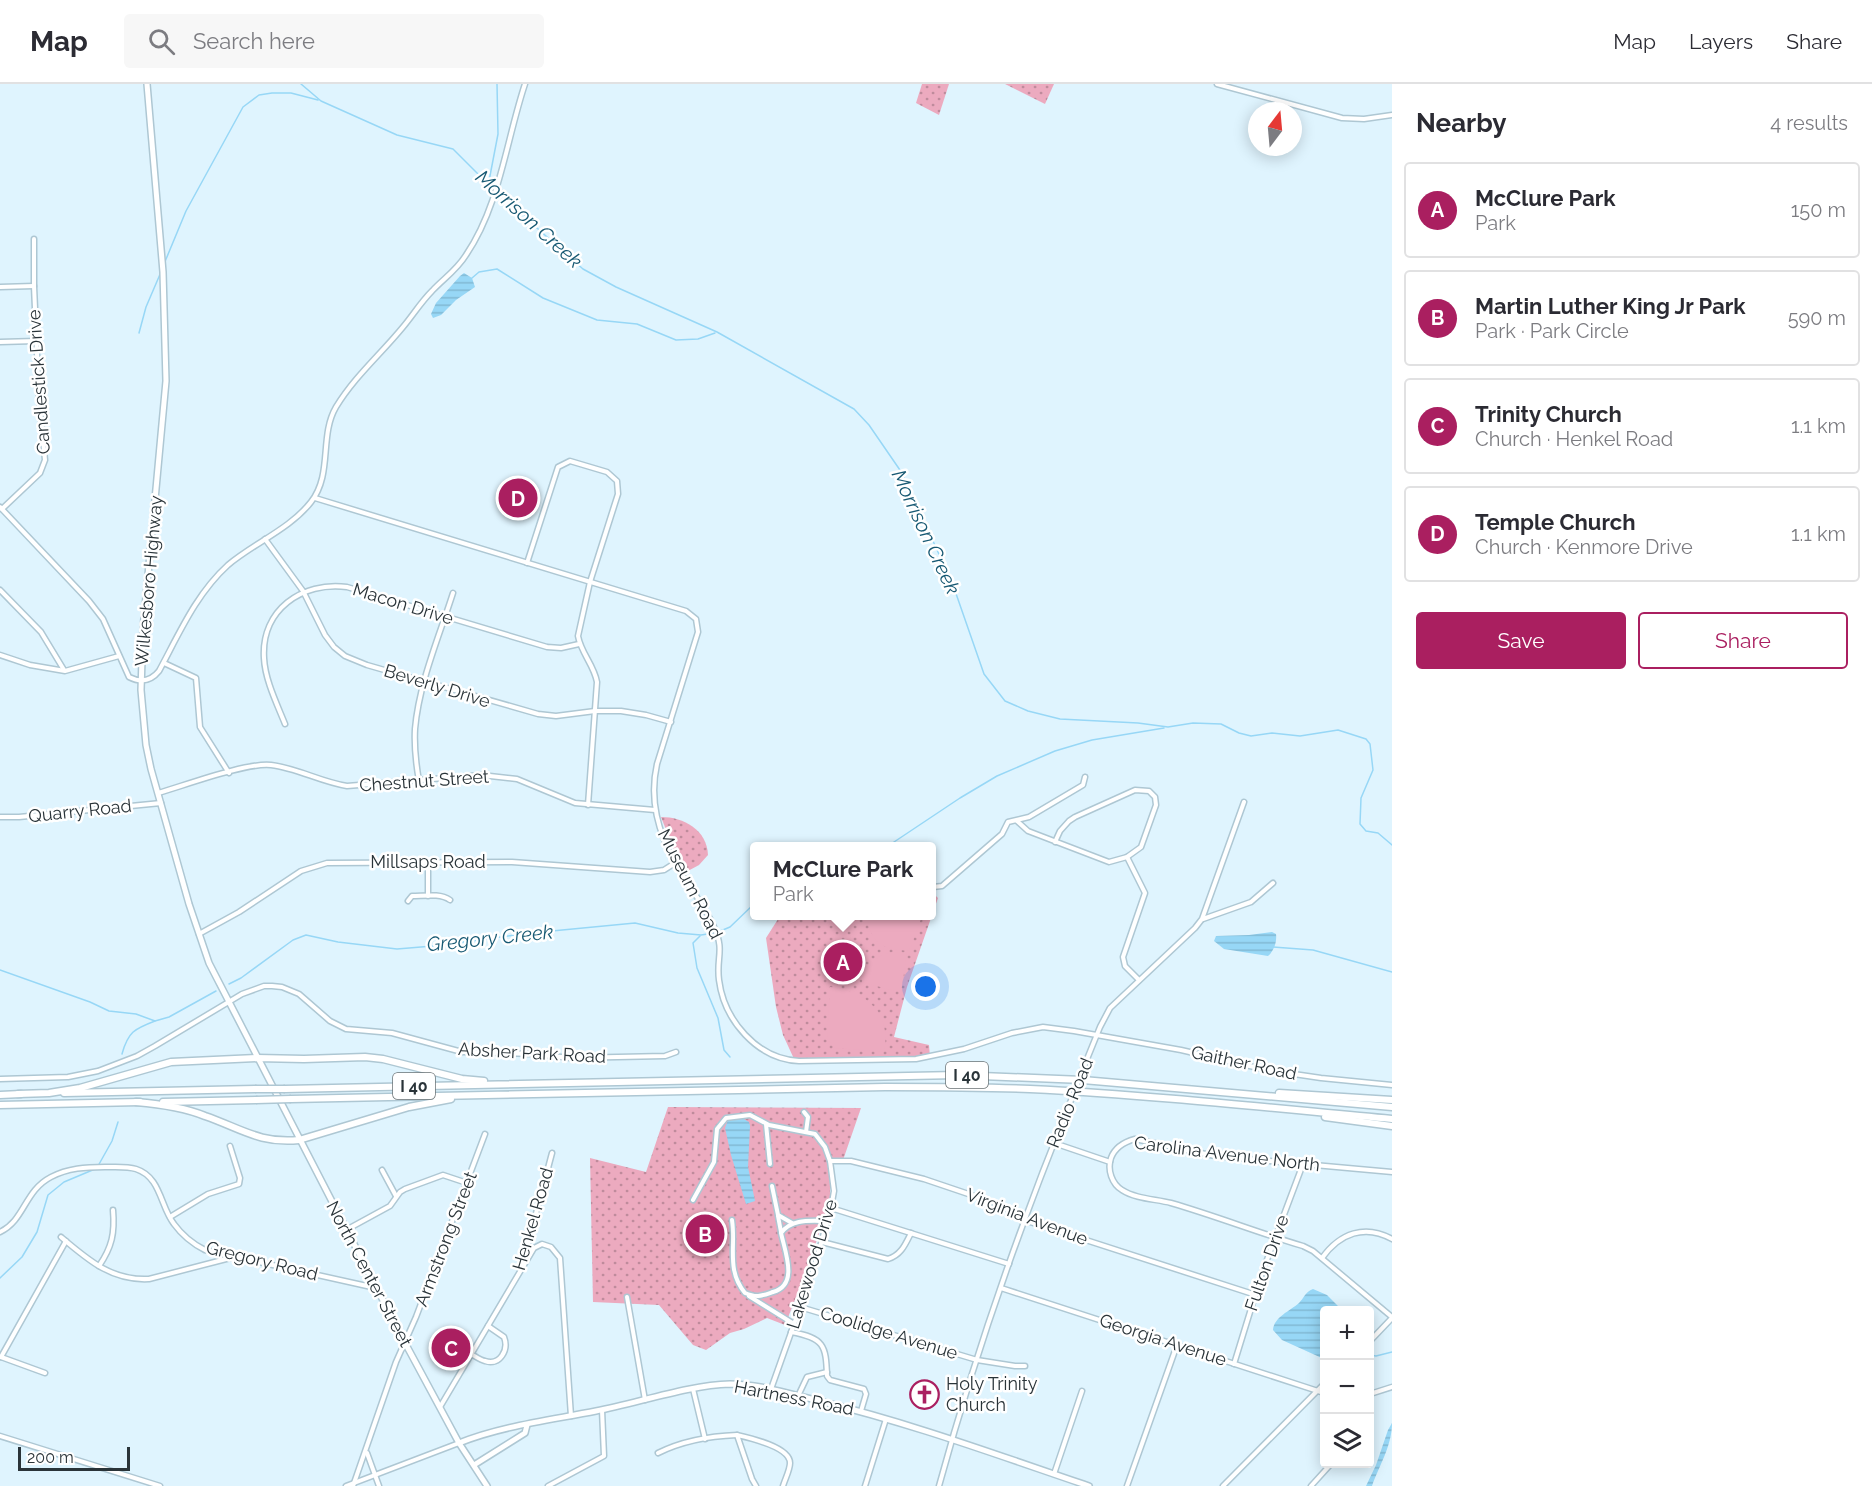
<!DOCTYPE html>
<meta charset="utf-8">
<style>
body{margin:0;font-family:Raleway,sans-serif;background:#f7f7f7;color:#2b2b33}
.controls{position:absolute;right:18px;bottom:18px;display:grid;overflow:hidden;border-radius:6px;box-shadow:0 3px 15px #0003}
.controls button{width:54px;height:54px;display:grid;place-items:center;padding:0;border:0;border-bottom:2px solid #e1e1e2;background:#fff;color:#2b2b33;font:30px sans-serif}
.compass{position:absolute;left:1248px;top:18px;width:54px;height:54px;border-radius:50%;background:#fff;box-shadow:0 3px 15px #0003;rotate:16deg}
.scale{position:absolute;left:18px;bottom:15px;width:112px;box-sizing:border-box;padding-left:6px;border:3px solid #2a3439;border-top:0;font-size:16px;line-height:21px;white-space:nowrap;color:#2a3439;-webkit-text-stroke:4px #fff;paint-order:stroke}
.you{position:absolute;left:926px;top:903px;width:21px;height:21px;margin:-15px;border:4px solid #fff;border-radius:50%;background:#1a73e8;box-shadow:0 0 0 9px #1a73e833}
.badge{display:grid;place-items:center;width:39px;height:39px;border-radius:50%;background:#aa1f60;color:#fff;font-size:20px;font-weight:700}
.pin{position:absolute;translate:-50% -50%;border:3px solid #fff;box-shadow:0 2px 6px #0006}
.popup{position:absolute;left:750px;top:758px;width:186px;height:78px;box-sizing:border-box;display:grid;place-content:center;border-radius:6px;background:#fff;filter:drop-shadow(0 2px 4px #0005);font-size:20px;white-space:nowrap;color:#7c7c81}
.popup b{font-size:22px;color:#2b2b33}
.popup::after{content:'';position:absolute;left:50%;top:100%;margin-left:-12px;border:12px solid transparent;border-top-color:#fff}
.list{margin:0;padding:0;list-style:none}
h2{display:flex;justify-content:space-between;align-items:center;height:78px;margin:0;padding:0 24px;font-size:26px}
h2 small{font-size:20px;font-weight:400;color:#7c7c81}
.list li{display:grid;grid-template-columns:39px 1fr auto;gap:18px;align-items:center;box-sizing:border-box;height:96px;margin:0 12px 12px;padding:0 12px;border:2px solid #e1e1e2;border-radius:6px}
.list b{display:block;font-size:22px;white-space:nowrap}
.list p{margin:0;font-size:20px;white-space:nowrap;color:#7c7c81}
.list em{font-size:20px;font-style:normal;color:#7c7c81}
.actions{display:flex;gap:12px;padding:18px 24px}
.actions a{flex:1;padding:14px 0;border:2px solid #aa1f60;border-radius:6px;text-align:center;font-size:21px;color:#aa1f60}
.actions .main{background:#aa1f60;color:#fff}
.icon{flex:none;width:33px;height:33px;fill:none;stroke:currentColor;stroke-width:2;stroke-linecap:round;stroke-linejoin:round}
.map{position:relative;flex:none;width:1392px;height:1402px;overflow:hidden}
header{display:flex;align-items:center;gap:36px;box-sizing:border-box;height:84px;padding:0 30px;background:#fff;border-bottom:2px solid #e1e1e2}
header strong{font-size:28px}
nav{display:flex;gap:33px;margin-inline-start:auto;font-size:21px}
.search{width:420px;height:54px;background:#f7f7f7;display:flex;align-items:center;gap:15px;box-sizing:border-box;padding:0 21px;border-radius:6px;color:#7c7c81;font-size:22px}
main{display:flex}
aside{flex:1;background:#fff}
.map>svg:first-child{display:block}
</style>
<header>
<strong>Map</strong>
<div class="search"><svg class="icon" aria-label="search" viewBox="0 0 24 24"><circle cx="10" cy="10" r="6"/><path d="M15 15l6 6"/></svg>Search here</div>
<nav><a>Map</a><a>Layers</a><a>Share</a></nav>
</header>
<main>
<div class="map">
<svg width="1392" height="1402" viewBox="0 0 1392 1402">
<defs>
<pattern id="green-dots" width="8" height="8" patternUnits="userSpaceOnUse" patternTransform="scale(1.5)"><rect width="8" height="8" fill="#ecaabf"/><path d="M2 2h.1M6 6h.1" fill="none" stroke="#bf8b9c" stroke-width="1.8" stroke-linecap="round"/></pattern>
<pattern id="water-rules" width="6" height="5" patternUnits="userSpaceOnUse" patternTransform="scale(1.5)"><rect width="6" height="5" fill="#97d7f6"/><path d="M0 2.5h6" fill="none" stroke="#82b9d4"/></pattern>
</defs>
<rect width="100%" height="100%" fill="#dff4fe"/>
<!-- green -->
<g fill="url(#green-dots)">
<path d="M922,0h27l-10,31 -23,-12z"/>
<path d="M1005,0h49l-9,20z"/>
<path d="M661,733c23,0 46,13 47,38l-9,10 -13,7 -8,-12z"/>
<path d="M932,808l6,6 -31,89 -13,50 35,8 1,12 -135,4 -12,-26 -7,-28 -10,-69 14,-22h152z"/>
<path d="M668,1023l193,1 -19,55 -15,-1 3,18v20l-22,67 -23,58 -18,-7 -23,11 -14,4 -24,17 -13,-5 -34,-40 -66,-3 -3,-144 56,14z"/>
</g>
<!-- pitch -->
<g fill="#ecaabf">
<path d="M866,832h56l-13,35c-27,-2 -37,-6 -43,-35z"/>
<path d="M893,868l14,1 -5,34 -7,4 -33,-9c3,-17 15,-27 31,-30z"/>
<path d="M830,903c36,4 62,26 54,65l-49,-4 -8,-10z"/>
</g>
<!-- water -->
<g fill="url(#water-rules)">
<path d="M464,189l8,5 3,9 -19,13 -15,15 -8,3 -2,-4 5,-11 24,-27z"/>
<path d="M1272,848l4,2c1,8 -2,17 -8,22l-44,-7 -10,-8 2,-5 33,-1z"/>
<path d="M742,1034l7,4 1,4 -2,41 7,34 -9,3 -15,-49 -6,-27 3,-8z"/>
<path d="M1313,1205l14,6 15,15h-18v49l-42,-19 -9,-10c1,-13 17,-19 26,-27 5,-5 6,-11 14,-14z"/>
<path d="M1392,1339c0,23 -13,43 -20,63h-6l10,-21 12,-35z"/>
</g>
<g fill="none" stroke-linecap="round" stroke-linejoin="round">
<!-- stream -->
<g stroke="#97d7f6" stroke-width="1.5">
<path d="M301,0l20,17 76,34 56,14 24,24 24,16 36,39 46,41 33,18 101,45 137,77 15,16 33,48 51,112 31,89 21,27 23,10 32,8 78,4 30,4 25,-4 28,1 18,9 12,3 21,-3 28,3 38,-6 28,9 4,5 3,26 -12,28 -1,26 6,7 12,2 14,12"/>
<path d="M489,97l9,-47 -1,-50"/>
<path d="M164,180l22,-53 57,-104 16,-12 13,-2h19l27,7"/>
<path d="M472,194l7,-6 18,-3 46,29 54,22 40,4 39,16 22,-1 17,-6"/>
<path d="M139,249l7,-26 15,-35"/>
<path d="M888,762l72,-48 37,-22 58,-25 37,-11 72,-12"/>
<path d="M718,848l12,-5 24,-23"/>
<path d="M700,852l-7,7 4,25 21,50 6,32 6,7"/>
<path d="M1273,863l40,3 79,22"/>
<path d="M0,886l90,32 19,9 27,3 19,7 14,-4 47,-26"/>
<path d="M229,900l12,-6 52,-38 13,-5 32,7 59,7 36,-3 98,-13 104,-10 43,10 23,2 13,-2"/>
<path d="M122,970c6,-22 12,-25 33,-33"/>
<path d="M98,1082l14,-25 6,-19"/>
<path d="M0,1194l22,-21 15,-25 11,-37 16,-13 31,-13"/>
<path d="M1370,1271l6,1 16,-4"/>
</g>
<defs>
<g id="minor">
<path d="M1217,0l125,34 22,1 28,-4"/>
<path d="M0,203l34,-1"/>
<path d="M0,258l36,-1"/>
<path d="M315,414l371,113 10,8 2,13 -41,132c-8,36 1,68 19,101 12,21 28,39 38,62 11,24 2,30 5,53 5,40 38,79 80,81l117,-2 48,-10 48,-16 31,-6 31,4 107,19 86,20 54,8 71,7"/>
<path d="M0,423l89,94 14,18 26,58c12,6 22,4 30,-6 20,-37 37,-77 69,-106 26,-22 62,-36 83,-63 22,-28 8,-66 25,-95 19,-31 45,-53 67,-80 10,-12 18,-25 29,-36 11,-12 25,-21 34,-36 34,-50 40,-114 59,-171"/>
<path d="M2,425l38,-36 5,-13 -6,-61 -5,-113v-47"/>
<path d="M265,455l38,52 22,44 9,12 11,9 22,9 171,49 18,2 39,-5h26l25,4 25,7"/>
<path d="M527,479l31,-96 12,-6 37,11 10,9 1,13 -28,88 -12,54c3,17 16,29 19,46l-9,123"/>
<path d="M0,506l41,42 23,38"/>
<path d="M0,571l30,10 35,6 54,-15"/>
<path d="M164,579l32,15 4,49 29,46"/>
<path d="M285,640c-8,-20 -20,-44 -21,-66 -3,-48 38,-77 83,-71l200,60 14,1 18,-4"/>
<path d="M419,697c-3,-17 -5,-34 -4,-52 4,-46 24,-92 38,-136"/>
<path d="M158,709c25,-7 90,-31 113,-28 26,3 50,17 76,21l134,-11 36,4 58,24 80,7"/>
<path d="M0,733h19l142,-14"/>
<path d="M1017,737l11,10 81,31 18,-5 14,-10 15,-42 -1,-8 -6,-6 -14,-1 -60,27 -6,4 -9,10 -5,11"/>
<path d="M1127,773l18,36 -22,64 2,9 14,14"/>
<path d="M428,778v34"/>
<path d="M933,803l9,-1 60,-52 6,-12 21,-5 54,-32 2,-8"/>
<path d="M408,817l4,-5c12,0 28,-3 38,4"/>
<path d="M1203,835l48,-17 22,-19"/>
<path d="M199,850l40,-22 62,-41 26,-8 185,-1 138,10 14,-2 11,-7"/>
<path d="M1085,980l15,-37 10,-19 85,-80 7,-9 42,-117"/>
<path d="M0,995l68,-2 30,-6 39,-15 18,-10 87,-52 22,-8h8l10,1 17,7 31,27 16,8 46,4 70,19 72,2 36,4 95,-2 11,-4"/>
<path d="M804,1028l4,5 -2,15"/>
<path d="M766,1040l4,40"/>
<path d="M1054,1059l56,19"/>
<path d="M830,1077h21l73,18 77,26 23,15 232,75"/>
<path d="M382,1086l14,26"/>
<path d="M1392,1088l-177,-16 -80,-17c-11,3 -20,8 -24,19 -4,12 1,26 11,32 14,9 34,9 49,13 45,13 88,30 132,43l10,5 79,66"/>
<path d="M772,1102l6,29 14,8"/>
<path d="M693,1116l21,-38 3,-33 9,-11 24,-3 19,10 46,9 10,13 5,14 4,30 -3,17 -17,60 -43,121"/>
<path d="M831,1124l178,56"/>
<path d="M778,1132l3,16"/>
<path d="M170,1133l38,-23 31,-10 1,-6 -10,-32"/>
<path d="M732,1136c4,27 -6,50 13,73 12,5 16,3 28,-1 26,-7 12,-40 8,-59 11,-15 30,-12 47,-12"/>
<path d="M346,1146l44,-24 10,-14 5,-3 38,-14 24,8"/>
<path d="M0,1148c25,-12 24,-41 51,-55 17,-9 35,-10 54,-10 10,0 22,-1 31,2 25,8 24,37 38,55 8,11 19,20 31,26l171,38"/>
<path d="M61,1153c27,23 51,44 88,42l85,-22"/>
<path d="M822,1158l66,17c13,-4 17,-14 23,-26"/>
<path d="M1322,1174c18,-25 43,-34 70,-19"/>
<path d="M524,1181l10,-17 8,-4 9,3 9,11 11,158"/>
<path d="M99,1182c13,-19 16,-33 14,-56"/>
<path d="M1001,1204l323,105"/>
<path d="M749,1212l45,28"/>
<path d="M627,1213l18,103"/>
<path d="M800,1223l177,53 38,6h10"/>
<path d="M791,1248c33,6 35,13 36,44l3,4 34,9 2,5 -5,17"/>
<path d="M1370,1257l22,-23"/>
<path d="M471,1270c4,2 9,6 14,7 15,5 24,-11 19,-24l-16,-11"/>
<path d="M1,1273l65,-116"/>
<path d="M1,1273l44,16"/>
<path d="M1234,1280l28,-91 41,-109"/>
<path d="M693,1305l12,50"/>
<path d="M1370,1310l22,-7"/>
<path d="M798,1312l9,-19 20,-5"/>
<path d="M440,1323l81,-137 31,-117"/>
<path d="M0,1352l160,50"/>
<path d="M367,1369l12,33"/>
<path d="M658,1369c24,-12 53,-17 79,-18"/>
<path d="M1054,1390l28,-83"/>
<path d="M346,1402l113,-43"/>
<path d="M353,1402l43,-124 20,-45 69,-183"/>
<path d="M548,1402l56,-30 -2,-46"/>
<path d="M756,1402l-4,-7 -15,-44c13,3 53,12 53,28 0,7 -5,16 -7,23"/>
<path d="M865,1402l21,-67"/>
<path d="M939,1402c35,-128 79,-255 129,-378"/>
<path d="M1127,1402l50,-141"/>
<path d="M1223,1402l101,-102"/>
<path d="M1311,1402l20,-22"/>
</g>
<g id="major">
<path d="M147,0l16,188 3,109 -23,248 -2,61 5,55 5,24 38,135 20,59 195,378 55,102 28,43"/>
<path d="M459,1359c42,-17 92,-23 137,-32 42,-8 93,-26 134,-27 30,0 60,10 89,17 92,22 181,55 270,85"/>
<path d="M474,1381l51,-32 2,-8"/>
</g>
<g id="highway">
<path d="M285,1005l672,-14 126,5 309,27"/>
<path d="M64,1009l191,-4"/>
<path d="M1279,1009l113,7"/>
<path d="M18,1010l31,-1 31,-5 91,-26 86,-4 47,1 61,-2 18,2 79,20 22,2"/>
<path d="M0,1011l21,-1"/>
<path d="M291,1015l594,-12c48,0 97,0 145,2 121,6 242,19 362,30"/>
<path d="M136,1018c24,2 47,5 69,14 35,12 55,28 94,24l110,-33 42,-8"/>
<path d="M163,1018l93,-2"/>
<path d="M0,1021l140,-3"/>
<path d="M1325,1033l67,9"/>
</g>
</defs>
<!-- minor casing -->
<use href="#minor" stroke="#aec7d3" stroke-width="7"/>
<!-- major casing -->
<use href="#major" stroke="#aec7d3" stroke-width="8"/>
<!-- highway casing -->
<use href="#highway" stroke="#aec7d3" stroke-width="9"/>
<!-- minor -->
<use href="#minor" stroke="#fff" stroke-width="4"/>
<!-- major -->
<use href="#major" stroke="#fff" stroke-width="5"/>
<!-- highway -->
<use href="#highway" stroke="#fff" stroke-width="6"/>
<defs>
<path id="minor-bridge" d="M1068,1024l17,-44"/>
<g id="highway-bridge">
<path d="M255,1005h30"/>
<path d="M256,1016l35,-1"/>
</g>
</defs>
<!-- minor-bridge casing -->
<use href="#minor-bridge" stroke="#aec7d3" stroke-width="7" stroke-linecap="butt"/>
<!-- highway-bridge casing -->
<use href="#highway-bridge" stroke="#aec7d3" stroke-width="9" stroke-linecap="butt"/>
<!-- minor-bridge -->
<use href="#minor-bridge" stroke="#fff" stroke-width="4"/>
<!-- highway-bridge -->
<use href="#highway-bridge" stroke="#fff" stroke-width="6"/>
</g>
<!-- icons -->
<defs>
<symbol id="church-ring" viewBox="-11 -11 22 22"><circle r="9.5" fill="#fff" stroke="#aa1f60" stroke-width="1.5"/><path d="M-1.2-6h2.4v3.5h3.3v2.4h-3.3V6h-2.4V-.1h-3.3v-2.4h3.3Z" fill="#aa1f60"/></symbol>
</defs>
<g fill-rule="evenodd">
<use href="#church-ring" x="908" y="1294" width="33" height="33"/>
</g>
<g text-anchor="middle" stroke-width="5" stroke-linejoin="round" paint-order="stroke">
<!-- shield labels -->
<g fill="#fff" stroke="#6a7174" stroke-width="1.5">
<rect x="946" y="978" width="42" height="26" rx="4.5"/>
<rect x="393" y="989" width="42" height="26" rx="4.5"/>
</g>
<g font-size="16" font-weight="bold" fill="#2a3439">
<text x="967" y="997">I 40</text>
<text x="414" y="1008">I 40</text>
</g>
<!-- street labels -->
<g font-size="18" fill="#2a3439" stroke="#fff">
<text transform="translate(39 298) rotate(-94)" y="6">Candlestick Drive</text>
<text transform="translate(149 497) rotate(-85)" y="6">Wilkesboro Highway</text>
<text transform="translate(403 520) rotate(17)" y="6">Macon Drive</text>
<text transform="translate(437 602) rotate(17)" y="6">Beverly Drive</text>
<text transform="translate(424 697) rotate(-4)" y="6">Chestnut Street</text>
<text transform="translate(80 727) rotate(-6)" y="6">Quarry Road</text>
<text x="428" y="784">Millsaps Road</text>
<text transform="translate(690 800) rotate(63)" y="6">Museum Road</text>
<text transform="translate(532 969) rotate(3)" y="6">Absher Park Road</text>
<text transform="translate(1244 979) rotate(12)" y="6">Gaither Road</text>
<text transform="translate(1070 1019) rotate(-68)" y="6">Radio Road</text>
<text transform="translate(1227 1070) rotate(7)" y="6">Carolina Avenue North</text>
<text transform="translate(1027 1133) rotate(21)" y="6">Virginia Avenue</text>
<text transform="translate(533 1135) rotate(-74)" y="6">Henkel Road</text>
<text transform="translate(446 1155) rotate(-69)" y="6">Armstrong Street</text>
<text transform="translate(262 1177) rotate(14)" y="6">Gregory Road</text>
<text transform="translate(1267 1179) rotate(-71)" y="6">Fulton Drive</text>
<text transform="translate(812 1180) rotate(-73)" y="6">Lakewood Drive</text>
<text transform="translate(369 1190) rotate(62)" y="6">North Center Street</text>
<text transform="translate(889 1249) rotate(17)" y="6">Coolidge Avenue</text>
<text transform="translate(1163 1256) rotate(18)" y="6">Georgia Avenue</text>
<text transform="translate(794 1314) rotate(11)" y="6">Hartness Road</text>
</g>
<!-- poi labels -->
<g font-size="18" fill="#2a3439" stroke="#fff" text-anchor="start">
<text x="946" y="1306">Holy Trinity<tspan x="946" dy="21">Church</tspan></text>
</g>
<!-- water labels -->
<g font-size="20" font-style="italic" fill="#175973" stroke="#fff">
<text transform="translate(529 135) rotate(42)" y="7">Morrison Creek</text>
<text transform="translate(926 448) rotate(65)" y="7">Morrison Creek</text>
<text transform="translate(490 854) rotate(-6)" y="7">Gregory Creek</text>
</g>
</g>
</svg>
<div class="controls">
<button>+</button>
<button>−</button>
<button><svg class="icon" aria-label="layers" viewBox="0 0 24 24"><path d="M12 4l9 5-9 5-9-5zM3 14l9 5 9-5"/></svg></button>
</div>
<svg class="compass" viewBox="-18 -18 36 36"><path d="M0-13l5 13h-10z" fill="#e53935"/><path d="M0 13l5-13h-10z" fill="#7c7c81"/></svg>
<div class="scale">200 m</div>
<div class="you"></div>
<div class="pin badge" style="left:843px;top:878px">A</div>
<div class="popup"><b>McClure Park</b>Park</div>
<div class="pin badge" style="left:705px;top:1150px">B</div>
<div class="pin badge" style="left:451px;top:1264px">C</div>
<div class="pin badge" style="left:518px;top:414px">D</div>
</div>
<aside>
<h2>Nearby<small>4 results</small></h2>
<ul class="list">
<li><span class="badge">A</span><div><b>McClure Park</b><p>Park</p></div><em>150 m</em></li>
<li><span class="badge">B</span><div><b>Martin Luther King Jr Park</b><p>Park · Park Circle</p></div><em>590 m</em></li>
<li><span class="badge">C</span><div><b>Trinity Church</b><p>Church · Henkel Road</p></div><em>1.1 km</em></li>
<li><span class="badge">D</span><div><b>Temple Church</b><p>Church · Kenmore Drive</p></div><em>1.1 km</em></li>
</ul>
<div class="actions"><a class="main">Save</a><a>Share</a></div>
</aside>
</main>
